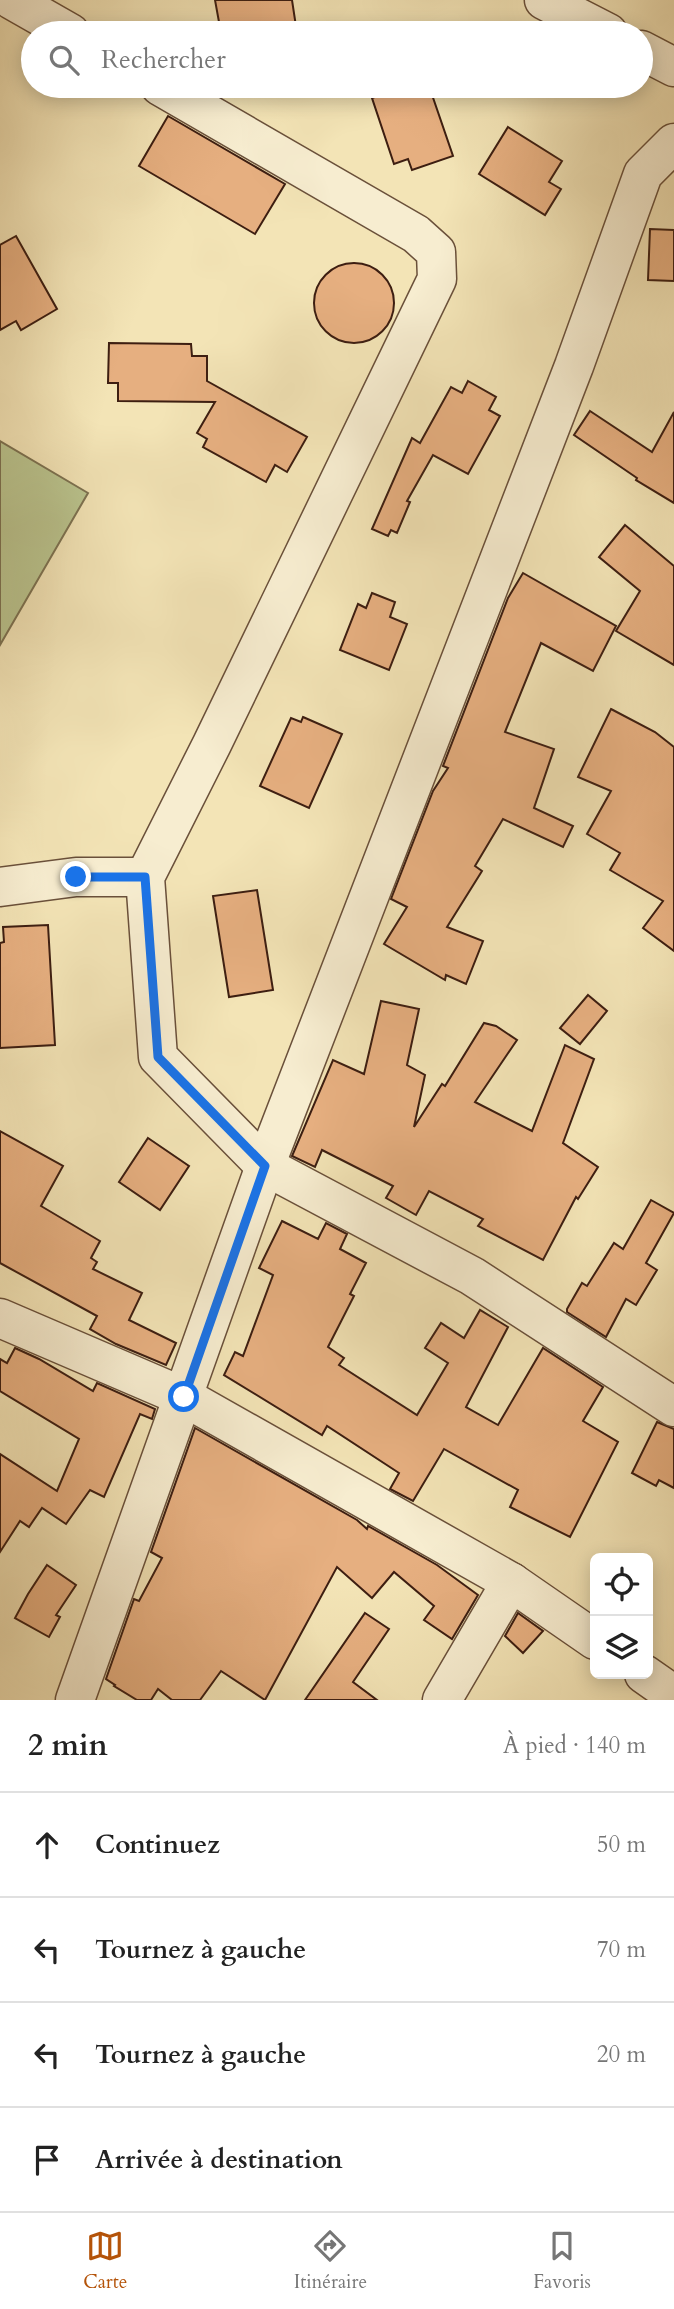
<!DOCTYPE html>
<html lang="fr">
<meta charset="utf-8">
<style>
body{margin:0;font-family:Cardo,serif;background:#f6f6f6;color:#222}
.controls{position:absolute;right:21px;bottom:21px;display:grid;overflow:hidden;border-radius:10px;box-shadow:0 4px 18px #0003}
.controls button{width:63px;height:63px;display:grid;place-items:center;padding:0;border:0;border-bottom:2px solid #e0e0e0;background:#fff;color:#222;font:35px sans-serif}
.stop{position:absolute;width:21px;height:21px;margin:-16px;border:5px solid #1a73e8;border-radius:50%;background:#fff}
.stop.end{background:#1a73e8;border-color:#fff;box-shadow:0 2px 7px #0008}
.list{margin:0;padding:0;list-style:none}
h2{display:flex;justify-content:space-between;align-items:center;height:91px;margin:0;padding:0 28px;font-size:30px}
h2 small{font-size:23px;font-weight:400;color:#767676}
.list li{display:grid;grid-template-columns:46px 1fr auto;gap:21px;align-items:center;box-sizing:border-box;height:105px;padding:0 28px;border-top:2px solid #e0e0e0}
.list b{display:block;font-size:26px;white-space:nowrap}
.list em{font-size:23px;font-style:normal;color:#767676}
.icon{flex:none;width:38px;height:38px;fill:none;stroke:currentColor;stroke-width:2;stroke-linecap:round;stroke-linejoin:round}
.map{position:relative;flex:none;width:674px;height:1700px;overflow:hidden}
.search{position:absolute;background:#fff;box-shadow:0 4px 18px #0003;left:21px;right:21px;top:21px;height:77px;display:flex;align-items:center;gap:18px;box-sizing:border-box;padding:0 24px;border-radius:38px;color:#767676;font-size:26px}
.sheet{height:511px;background:#fff}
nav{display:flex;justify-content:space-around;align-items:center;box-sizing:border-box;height:98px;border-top:2px solid #e0e0e0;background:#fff;font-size:19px;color:#767676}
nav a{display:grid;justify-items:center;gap:4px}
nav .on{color:#b45309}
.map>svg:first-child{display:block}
</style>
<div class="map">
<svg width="674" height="1700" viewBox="0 0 674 1700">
<rect width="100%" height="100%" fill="#f3e4b6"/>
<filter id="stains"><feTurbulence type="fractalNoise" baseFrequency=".00286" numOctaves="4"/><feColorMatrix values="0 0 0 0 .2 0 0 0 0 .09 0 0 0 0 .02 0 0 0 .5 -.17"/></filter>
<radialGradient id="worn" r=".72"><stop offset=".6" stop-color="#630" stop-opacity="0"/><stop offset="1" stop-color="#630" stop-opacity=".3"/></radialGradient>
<!-- green -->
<path fill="#bac48e" stroke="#7c7150" stroke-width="2" d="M0,441l88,52 -88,152z"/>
<!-- building -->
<g fill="#e6af80" stroke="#3d1e11" stroke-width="2">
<path d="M215,0h77l5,33h-76z"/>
<path d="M406,86h23l24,70 -41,14 -4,-11 -14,5 -22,-66z"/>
<path d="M168,116l117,68 -30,50 -116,-68z"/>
<path d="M508,127l54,34 -13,21 12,7 -16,26 -66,-41z"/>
<path d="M650,229l24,1v51l-26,-1z"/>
<path d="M16,236l41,73 -36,21 -5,-9 -16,9v-85z"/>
<circle cx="354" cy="303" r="40"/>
<path d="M109,343l82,1 1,12h15v25l100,56 -20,35 -12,-7 -9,17 -63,-35 4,-8 -10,-6 18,-31 -97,-1v-18h-10z"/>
<path d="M468,381l28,16 -7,13 11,6 -32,58 -35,-19 -26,46 3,1 -13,31 -6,-3 -3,6 -16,-7 40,-91 8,5 31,-56 11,6z"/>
<path d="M590,411l62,41 22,-40v91l-38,-23 1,-2 -63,-43z"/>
<path d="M625,525l49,41v99l-58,-34 24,-40 -41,-34z"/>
<path d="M523,573l93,53 -23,45 -52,-28 -36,89 49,17 -20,59 39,18 -10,21 -60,-28 -28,47 7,5 -35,56 36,14 -17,43 -20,-9 -1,5 -61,-36 23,-37 -16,-8 42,-108 15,-23 -5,-2 65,-168z"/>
<path d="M372,593l23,9 -5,15 17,7 -18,46 -49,-20 18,-46 8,4z"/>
<path d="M611,709l44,23 19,15v204l-31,-23 20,-27 -53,-31 10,-17 -33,-19 24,-43 -33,-14z"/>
<path d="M303,717l39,17 -33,74 -49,-22 31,-68 10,4z"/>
<path d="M257,890l16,100 -44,7 -16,-101z"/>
<path d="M48,925l7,120 -55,3v-105l4,-1 -1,-15z"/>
<path d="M588,995l19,16 -27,33 -20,-16z"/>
<path d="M381,1001l38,8 -12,56 18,10 -11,52 28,-43 3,2 39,-63 12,3 21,14 -42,62 57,29 33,-86 29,14 -31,84 35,24 -20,32 -2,-2 -33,63 -65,-34 5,-7 -54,-28 -13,24 -30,-17 7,-12 -71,-36 -7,17 -23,-11 41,-96 31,14z"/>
<path d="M0,1131l63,35 -22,40 59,35 -9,17 6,4 -4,7 49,24 -13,27 47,23 -10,22 -50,-21 -26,-15 7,-13 -97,-53z"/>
<path d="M148,1138l41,28 -29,44 -41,-28z"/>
<path d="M651,1200l23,13 -28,50 11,7 -21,35 -10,-6 -20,38 -39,-25v-3l15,-26 5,3 27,-43 9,6z"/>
<path d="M282,1221l36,18 8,-16 21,11 -7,15 26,14 -16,31 4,2 -26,51 16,11 -5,7 78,50 31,-52 -23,-15 16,-25 23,15 16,-28 28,17 -42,80 32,18 45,-77 60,39 -20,34 35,21 -48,95 -60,-30 8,-17 -74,-41 -31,52 -23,-12 9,-16 -72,-47 -5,9 -98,-60 11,-23 8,4 30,-81 -14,-7z"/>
<path d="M15,1348l24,11 54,32 4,-8 58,26 -3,10 -12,-5 -36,83 -14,-7 -24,34 -24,-16 -13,19 -9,-6 -20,31v-98l57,37 22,-52 -79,-48v-32l7,4z"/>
<path d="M657,1422l17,7v59l-15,-8 -3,6 -24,-13z"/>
<path d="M195,1428l162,92 10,9 1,-3 69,39 41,30 -26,44 -28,-19 10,-14 -40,-34 -22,26 -35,-31 -72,133 -44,-29 -21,29h-28l-14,-11 -7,11h-14l-23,-14 1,-1 -9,-6 28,-80 5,2 23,-43 -11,-6z"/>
<path d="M47,1565l29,20 -20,30 4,2 -11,20 -34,-19 13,-24z"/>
<path d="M365,1613l24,16 -36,53 24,18h-72z"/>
<path d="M518,1613l25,18 -20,22 -18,-17z"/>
</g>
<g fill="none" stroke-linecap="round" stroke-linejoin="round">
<defs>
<g id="minor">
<path d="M12,0l58,33"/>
<path d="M544,0l64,33"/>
<path d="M641,50l33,17"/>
<path d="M160,86l256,148 20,18 1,27 -225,465 -67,133 13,180 107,109 207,110 202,131"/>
<path d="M0,887l76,-10h69"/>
<path d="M0,1318l184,79 327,185 84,58"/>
<path d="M644,1674l30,21"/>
<path d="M75,1700l190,-534 309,-800 69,-192 31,-31"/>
<path d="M442,1700l69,-118"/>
</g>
</defs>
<!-- minor casing -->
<use href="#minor" stroke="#6a503a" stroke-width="41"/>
<!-- minor -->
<use href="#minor" stroke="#f7edd0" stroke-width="38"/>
</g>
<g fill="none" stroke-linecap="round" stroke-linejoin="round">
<!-- route -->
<path stroke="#1a73e8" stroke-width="9" d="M76,877h69l13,180 107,109 -81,231"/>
</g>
<rect width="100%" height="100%" filter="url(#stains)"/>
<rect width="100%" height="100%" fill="url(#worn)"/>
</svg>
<div class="controls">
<button><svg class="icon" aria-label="locate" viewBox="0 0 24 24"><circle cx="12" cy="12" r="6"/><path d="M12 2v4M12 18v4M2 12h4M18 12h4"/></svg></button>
<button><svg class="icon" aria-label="layers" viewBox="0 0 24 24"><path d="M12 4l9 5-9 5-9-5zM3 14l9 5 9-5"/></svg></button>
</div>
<div class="stop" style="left:184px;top:1397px"></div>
<div class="stop end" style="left:76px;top:877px"></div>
<div class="search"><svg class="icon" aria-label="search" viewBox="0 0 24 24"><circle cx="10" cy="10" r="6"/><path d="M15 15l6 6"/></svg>Rechercher</div>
</div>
<section class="sheet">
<h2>2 min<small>À pied · 140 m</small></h2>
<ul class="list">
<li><svg class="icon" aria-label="ahead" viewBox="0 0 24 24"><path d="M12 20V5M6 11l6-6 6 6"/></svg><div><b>Continuez</b></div><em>50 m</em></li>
<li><svg class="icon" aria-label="left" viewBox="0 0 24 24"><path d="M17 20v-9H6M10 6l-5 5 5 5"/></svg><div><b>Tournez à gauche</b></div><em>70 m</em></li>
<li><svg class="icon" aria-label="left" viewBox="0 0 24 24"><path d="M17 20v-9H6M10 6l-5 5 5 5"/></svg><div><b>Tournez à gauche</b></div><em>20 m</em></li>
<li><svg class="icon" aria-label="arrive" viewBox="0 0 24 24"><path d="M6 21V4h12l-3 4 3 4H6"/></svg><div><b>Arrivée à destination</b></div></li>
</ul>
</section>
<nav>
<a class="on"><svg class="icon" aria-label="map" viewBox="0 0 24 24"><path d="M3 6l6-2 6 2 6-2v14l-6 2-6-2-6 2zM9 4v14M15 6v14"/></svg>Carte</a>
<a><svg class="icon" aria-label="directions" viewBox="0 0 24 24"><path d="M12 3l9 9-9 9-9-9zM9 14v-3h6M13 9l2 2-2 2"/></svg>Itinéraire</a>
<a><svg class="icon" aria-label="saved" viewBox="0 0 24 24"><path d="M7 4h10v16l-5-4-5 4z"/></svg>Favoris</a>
</nav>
